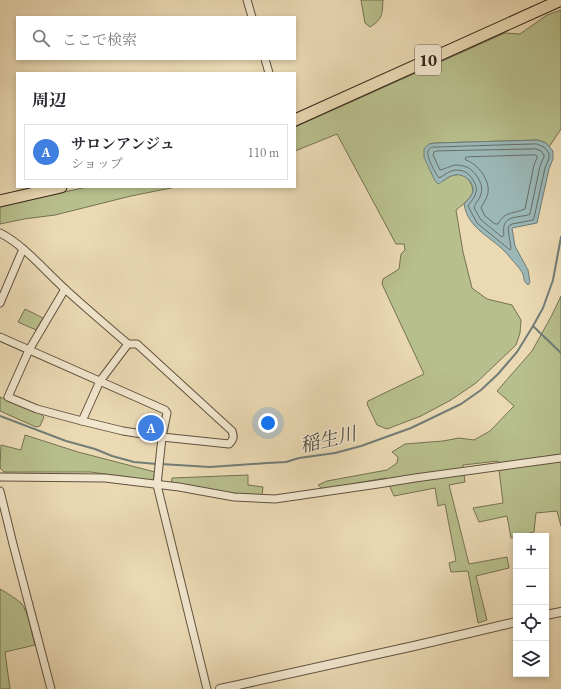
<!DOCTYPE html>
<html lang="ja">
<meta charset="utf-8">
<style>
body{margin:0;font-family:"EB Garamond","Noto Serif JP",serif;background:#f2f2f3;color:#2b2b33}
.controls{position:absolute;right:12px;bottom:12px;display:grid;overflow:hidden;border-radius:0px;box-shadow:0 2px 6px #0003}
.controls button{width:36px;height:36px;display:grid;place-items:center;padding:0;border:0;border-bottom:1px solid #e1e1e2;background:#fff;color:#2b2b33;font:20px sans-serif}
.you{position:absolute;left:268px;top:423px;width:14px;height:14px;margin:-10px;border:3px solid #fff;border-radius:50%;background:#1a73e8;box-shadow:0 0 0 6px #1a73e833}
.badge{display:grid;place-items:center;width:26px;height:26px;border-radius:50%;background:#0f766e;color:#fff;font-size:13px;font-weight:700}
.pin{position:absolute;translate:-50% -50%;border:2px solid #fff;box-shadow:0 1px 4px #0006}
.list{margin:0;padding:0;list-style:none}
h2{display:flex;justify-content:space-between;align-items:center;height:52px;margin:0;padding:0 16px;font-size:17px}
h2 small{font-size:13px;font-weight:400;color:#7c7c81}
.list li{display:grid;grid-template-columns:26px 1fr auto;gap:12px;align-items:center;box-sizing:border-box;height:56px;margin:0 8px 8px;padding:0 8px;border:1px solid #e1e1e2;border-radius:0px}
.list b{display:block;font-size:15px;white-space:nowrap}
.list p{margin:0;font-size:13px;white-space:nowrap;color:#7c7c81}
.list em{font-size:13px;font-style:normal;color:#7c7c81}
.icon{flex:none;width:22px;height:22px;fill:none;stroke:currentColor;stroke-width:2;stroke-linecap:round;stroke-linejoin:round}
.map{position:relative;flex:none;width:561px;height:689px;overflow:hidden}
.search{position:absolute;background:#fff;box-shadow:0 2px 6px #0003;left:16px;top:16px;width:280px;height:44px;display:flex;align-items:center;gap:10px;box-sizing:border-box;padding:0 14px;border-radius:0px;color:#7c7c81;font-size:15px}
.panel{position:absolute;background:#fff;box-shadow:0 2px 6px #0003;left:16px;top:72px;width:280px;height:116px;border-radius:0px}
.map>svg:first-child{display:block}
</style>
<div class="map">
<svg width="561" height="689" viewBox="0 0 561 689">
<rect width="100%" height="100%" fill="#ead9b3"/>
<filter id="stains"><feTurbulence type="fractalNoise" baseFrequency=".005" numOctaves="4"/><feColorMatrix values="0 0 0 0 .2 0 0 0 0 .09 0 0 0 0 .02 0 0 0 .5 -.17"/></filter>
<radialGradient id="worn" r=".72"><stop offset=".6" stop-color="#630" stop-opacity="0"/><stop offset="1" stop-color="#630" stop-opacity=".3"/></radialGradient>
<!-- green -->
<g fill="#b7bf8c" stroke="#757252">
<path d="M361,0h22c-1,14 0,19 -13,27l-5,-4z"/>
<path d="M561,10v119l-12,18 -3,-4 -8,-3 -102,3 -7,1 14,37c8,-6 17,-10 25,-2 2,3 5,8 5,12 -1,7 -12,15 -17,19l7,42 9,36 15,11 25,6 9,15 -1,13 -4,12 -40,38 -25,17 -30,16 -34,13 -10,-4 -10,-21 1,-3 56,-27 -42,-90 1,-5 16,-10 2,-15 4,-4 -1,-6h-8l-59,-110 -42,17v-24l210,-94 15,1 27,-19z"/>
<path d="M87,187h89l-45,9 -76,19 -31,4 -24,5v-18z"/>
<path d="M561,296v230l-4,-15 -21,2 -2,19 -23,6 -4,-22 -28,6 -6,-14 30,-5 -5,-42 -35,4 2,17 -16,3 20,79 38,-7 2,11 -33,8 11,44 -9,3 -10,-52 -17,1 -2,-9 7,-2 -11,-57 -7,2 -3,-18 -41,8 -8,-18 -64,11 -4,-4 9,-4 60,-11 10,-7 1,-6 -6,-5 13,-8 38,-3 16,-3 15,2 16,-9 24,-25 -17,-15 35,-40 20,-36z"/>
<path d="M25,309l18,9 -7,12 -18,-8z"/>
<path d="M0,397l41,17 3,3 -4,9 -4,1 -36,-16z"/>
<path d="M25,435l53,17 77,20 -2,9 -62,-9h-87l-4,-4 1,-23 20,5z"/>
<path d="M248,475v10l15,2 -1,8 -32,-2 -59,-9 1,-6z"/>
<path d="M0,589c7,4 15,9 21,14 7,7 11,32 14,42l-30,7 5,37h-10z"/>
</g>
<!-- water -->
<path fill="#9bb8b7" stroke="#717d77" d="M538,140l8,3 7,8v8l-4,10 -12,54 -25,5 3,18 13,24 2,12 -2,3c-6,-5 -3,-7 -6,-13 -4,-6 -10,-12 -14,-17 -15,-18 -40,-25 -44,-51 3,-3 8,-8 9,-13 1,-9 -9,-18 -18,-16 -7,1 -11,6 -17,9l-3,-3 -11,-24v-8l5,-5 7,-1z"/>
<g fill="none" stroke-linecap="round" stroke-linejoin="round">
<!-- shore -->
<g stroke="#676e68" stroke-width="1">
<path d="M537,144l7,3 5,6v5l-4,10 -11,50 -1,2 -21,4 -3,2 -1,3 3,19 -1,2 -33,-27 -9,-17c3,-5 7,-8 8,-14 2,-6 -4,-15 -9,-19 -2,-2 -8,-3 -12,-3 -7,1 -11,6 -16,8 -4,-5 -13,-22 -11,-27 1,-4 5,-4 8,-4z"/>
<path d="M536,149l5,2 3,4v2l-4,9 -10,48 -2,1c-14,3 -27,1 -24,20l-2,2 -21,-17 -7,-12c1,-5 6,-9 7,-14 3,-9 -4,-20 -11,-25 -3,-3 -11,-4 -15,-4 -5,1 -10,4 -15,5l-7,-15 1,-3 3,-1z"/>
<path d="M535,155l2,1v2l-3,7 -9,44c-12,5 -20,2 -27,15h-3l-10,-8 -4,-8c2,-5 6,-9 7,-15 2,-13 -10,-29 -22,-33l-1,-2 2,-1z"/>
</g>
<!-- stream -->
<g stroke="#717d77" stroke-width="2">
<path d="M533,326l28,27"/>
<path d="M0,416l66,25 29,8 17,7 22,6 23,2"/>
<path d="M161,464l49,3 57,-4 19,-1 13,-4 36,-5 26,-7 50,-18 50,-24 20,-14 17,-16 19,-22 16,-26 10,-18 10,-28 8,-43"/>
</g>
<defs>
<g id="minor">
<path d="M247,0l5,17"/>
<path d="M265,59l4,14"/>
<path d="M0,233c24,12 45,38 65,56 21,19 42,37 63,55l-28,37 -18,40"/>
<path d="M65,289l-36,61 -21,47 29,12 45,12 41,10 39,6 67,7c5,-5 5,-7 3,-13l-95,-87h-9"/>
<path d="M0,303l23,-54"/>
<path d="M0,337l165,73 2,3 -5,24 -5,48 50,204"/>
<path d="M0,477l105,1 74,9 55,10 41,2 103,-15 37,-6 146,-20"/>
<path d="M0,491l13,53 38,145"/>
</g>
<g id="tertiary">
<path d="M546,615l15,-3"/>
<path d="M220,689l194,-43 102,-24"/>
</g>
<g id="primary">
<path d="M295,120l266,-120"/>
<path d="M0,201l61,-14"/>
</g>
</defs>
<!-- minor casing -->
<use href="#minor" stroke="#61523f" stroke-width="9"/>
<!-- tertiary casing -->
<use href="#tertiary" stroke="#61523f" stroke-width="10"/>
<!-- primary casing -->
<use href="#primary" stroke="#332518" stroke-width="13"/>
<!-- minor -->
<use href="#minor" stroke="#f1e6ce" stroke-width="7"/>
<!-- tertiary -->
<use href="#tertiary" stroke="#f1e6ce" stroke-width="8"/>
<!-- primary -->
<use href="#primary" stroke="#ead9b3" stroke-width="11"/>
</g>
<g text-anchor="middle" stroke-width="3" stroke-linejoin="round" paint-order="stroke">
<!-- shield labels -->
<rect fill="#f1e6ce" stroke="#6c5f4f" stroke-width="1" x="415" y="45" width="26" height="30" rx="3"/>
<g font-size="17" font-weight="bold" fill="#332518">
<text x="428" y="66">10</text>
</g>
<!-- water labels -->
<g font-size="19" font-style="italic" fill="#4d4a40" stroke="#f1e6ce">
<text transform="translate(328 439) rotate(-13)" y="7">稲生川</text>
</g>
</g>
<rect width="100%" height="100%" filter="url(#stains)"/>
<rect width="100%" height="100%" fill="url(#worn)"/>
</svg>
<div class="controls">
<button>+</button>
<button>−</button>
<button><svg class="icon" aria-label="locate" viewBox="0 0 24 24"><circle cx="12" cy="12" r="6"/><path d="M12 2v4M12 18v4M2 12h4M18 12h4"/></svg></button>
<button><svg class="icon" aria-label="layers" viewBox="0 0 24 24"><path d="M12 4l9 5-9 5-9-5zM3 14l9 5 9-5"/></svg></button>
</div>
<div class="you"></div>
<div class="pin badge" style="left:151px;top:428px;background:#3f7fe0">A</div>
<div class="search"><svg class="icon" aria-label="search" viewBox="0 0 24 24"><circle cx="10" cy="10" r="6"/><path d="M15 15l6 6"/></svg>ここで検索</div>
<section class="panel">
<h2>周辺<small></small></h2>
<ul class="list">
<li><span class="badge" style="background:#3f7fe0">A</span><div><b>サロンアンジュ</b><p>ショップ</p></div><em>110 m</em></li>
</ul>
</section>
</div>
